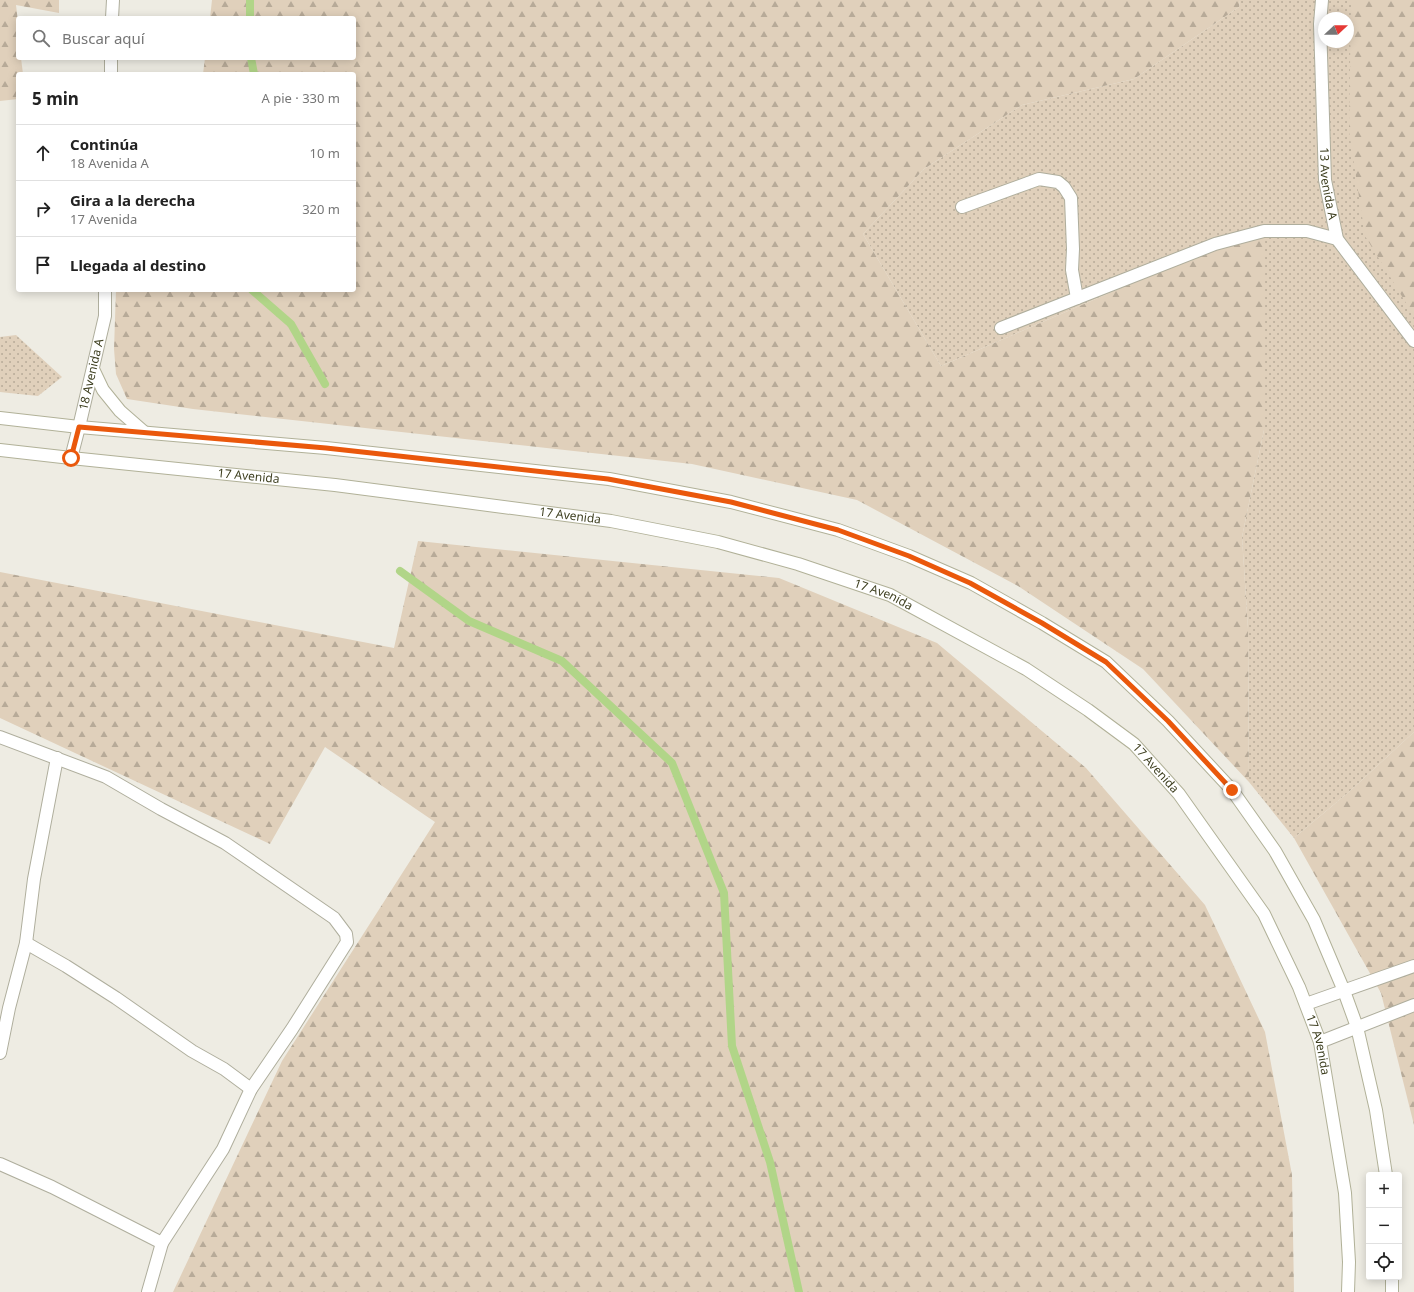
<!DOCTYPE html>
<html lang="es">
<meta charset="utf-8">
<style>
body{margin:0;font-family:"Noto Sans",sans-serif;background:#f2f2f2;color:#222}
.controls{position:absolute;right:12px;bottom:12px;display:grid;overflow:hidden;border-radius:4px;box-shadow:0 2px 10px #0003}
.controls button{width:36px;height:36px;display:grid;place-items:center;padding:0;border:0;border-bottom:1px solid #e0e0e0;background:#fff;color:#222;font:20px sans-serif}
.compass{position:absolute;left:1318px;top:12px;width:36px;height:36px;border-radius:50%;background:#fff;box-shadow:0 2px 10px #0003;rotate:68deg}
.stop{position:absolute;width:12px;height:12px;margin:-9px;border:3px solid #ea580c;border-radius:50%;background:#fff}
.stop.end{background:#ea580c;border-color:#fff;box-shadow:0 1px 4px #0008}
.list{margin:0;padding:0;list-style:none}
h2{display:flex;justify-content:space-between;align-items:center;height:52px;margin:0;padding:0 16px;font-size:17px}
h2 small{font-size:13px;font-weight:400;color:#767676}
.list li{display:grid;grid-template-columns:26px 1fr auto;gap:12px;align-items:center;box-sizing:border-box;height:56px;padding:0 16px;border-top:1px solid #e0e0e0}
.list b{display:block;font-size:15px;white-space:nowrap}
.list p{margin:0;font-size:13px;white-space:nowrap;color:#767676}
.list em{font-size:13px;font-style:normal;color:#767676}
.icon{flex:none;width:22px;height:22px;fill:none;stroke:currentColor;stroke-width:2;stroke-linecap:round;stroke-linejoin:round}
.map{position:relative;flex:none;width:1414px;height:1292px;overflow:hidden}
.search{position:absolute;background:#fff;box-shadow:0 2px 10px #0003;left:16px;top:16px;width:340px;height:44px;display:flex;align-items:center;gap:10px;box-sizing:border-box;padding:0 14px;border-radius:4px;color:#767676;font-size:15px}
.panel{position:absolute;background:#fff;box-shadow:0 2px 10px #0003;left:16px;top:72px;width:340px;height:220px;border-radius:4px}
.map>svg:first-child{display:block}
</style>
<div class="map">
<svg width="1414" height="1292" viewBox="0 0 1414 1292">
<defs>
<pattern id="grass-dots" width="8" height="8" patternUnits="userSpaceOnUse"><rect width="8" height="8" fill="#e0d0bb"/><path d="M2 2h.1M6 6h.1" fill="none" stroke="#b7aa98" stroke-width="1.8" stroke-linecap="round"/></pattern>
<pattern id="forest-firs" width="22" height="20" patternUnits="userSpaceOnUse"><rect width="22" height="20" fill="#e0d0bb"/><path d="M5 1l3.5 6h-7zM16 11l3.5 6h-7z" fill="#b7aa98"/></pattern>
</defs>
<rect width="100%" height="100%" fill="#eeece3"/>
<!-- grass -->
<g fill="url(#grass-dots)" fill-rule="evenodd">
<path d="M1240,0h174v732l-64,59 -56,47 -45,-56 -1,-153 -6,-92 22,-107v-204l-323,140 -78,-132 61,-65 98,-64 112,-26 105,-72zM1324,18h24v24h-24z"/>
<path d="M16,335l46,42 -24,19 -38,-4v-55z"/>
</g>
<!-- forest -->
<g fill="url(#forest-firs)">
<path d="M0,0h59v13l-43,-8 2,17v36h3l2,16h-5v25l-18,2z"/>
<path d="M212,0h1028l-1,7 -105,72 -112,26 -98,64 -61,65 78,132 323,-140v204l-22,107 6,92 1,153 -106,-113 -125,-83 -161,-86 -165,-36 -499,-55 -66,-10 -11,-25 -2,-25 2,-59h238v-216h-151l2,-16h149v-40h-144z"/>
<path d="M1351,0h63v316l-49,-80 -16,-105z"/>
<path d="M418,541l361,37 158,65 149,125 119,137 60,127 27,143 2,117h-1121l109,-231 153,-239 -110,-75 -55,97 -270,-126v-146l394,76z"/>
<path d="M1414,732v393l-33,-132 -87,-155 56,-47z"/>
</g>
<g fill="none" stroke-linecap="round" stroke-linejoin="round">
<!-- stream -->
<g stroke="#b1d588" stroke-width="8">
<path d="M250,0v18"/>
<path d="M251,58l3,16"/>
<path d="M252,290l39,34 34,60"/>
<path d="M400,571l69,50 93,40 110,102 52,130 8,153 38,116 29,130"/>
</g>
<defs>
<g id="lane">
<path d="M962,207l77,-28 19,3 6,5 7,11 2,51 -1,21 5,28"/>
<path d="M1001,328l214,-84 49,-13h43l30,8"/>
</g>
<g id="street">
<path id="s1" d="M1322,0l-2,24 5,156 12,59 77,102"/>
<path d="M112,18l1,-18"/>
<path d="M111,74v-16"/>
<path id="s2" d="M71,458l8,-31 26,-111v-26"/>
<path d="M0,737l106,40 55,32 64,34 109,75 12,16 1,8 -55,87 -41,60 -28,60 -61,94 -14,49"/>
<path d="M26,943l40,23 50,32 76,53 32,18 27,20"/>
<path d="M1306,1004l108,-38"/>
<path d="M1320,1042l94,-37"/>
<path d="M0,1053l9,-45 17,-65 8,-64 23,-121"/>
<path d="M0,1164l52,23 110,56"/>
</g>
<g id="secondary">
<path d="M93,369l10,21 17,21 24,21"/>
<path d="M0,418l79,9 247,21 283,31 122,23 107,28 71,26 62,27 71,40 64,39 62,59 64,69 43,61 39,69 30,71 13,36 19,83 10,65"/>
<path id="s3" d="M0,450l71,8 264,27 276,36 107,21 80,22 92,31 136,74 62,41 46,34 45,50 85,120 35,73 21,55 25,151 4,69 -1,30"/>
<path d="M1392,1292v-15"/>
</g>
</defs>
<!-- lane casing -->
<use href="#lane" stroke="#afae9d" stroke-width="14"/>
<!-- street casing -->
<use href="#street" stroke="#afae9d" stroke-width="14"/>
<!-- secondary casing -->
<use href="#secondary" stroke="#b1b198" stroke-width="14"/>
<!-- lane -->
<use href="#lane" stroke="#fff" stroke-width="12"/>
<!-- street -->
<use href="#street" stroke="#fff" stroke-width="12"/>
<!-- secondary -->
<use href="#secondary" stroke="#fff" stroke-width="12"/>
</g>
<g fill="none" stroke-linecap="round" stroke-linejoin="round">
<!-- route -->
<path stroke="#ea580c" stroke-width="5" d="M71,458l8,-31 247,21 282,31 123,23 107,28 71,26 61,27 72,40 64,39 62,59 64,69"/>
</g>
<g text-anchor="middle" stroke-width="4" stroke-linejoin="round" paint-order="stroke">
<!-- street labels -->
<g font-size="12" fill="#3f4021" stroke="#faf9f4">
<text dy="4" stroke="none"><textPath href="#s1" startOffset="184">13 Avenida A</textPath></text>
<text dy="4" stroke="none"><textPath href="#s2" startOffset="86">18 Avenida A</textPath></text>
<text dy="4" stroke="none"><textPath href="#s3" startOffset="250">17 Avenida</textPath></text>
<text dy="4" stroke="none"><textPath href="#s3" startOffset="574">17 Avenida</textPath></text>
<text dy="4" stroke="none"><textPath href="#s3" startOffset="898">17 Avenida</textPath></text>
<text dy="4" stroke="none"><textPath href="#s3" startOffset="1223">17 Avenida</textPath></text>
<text dy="4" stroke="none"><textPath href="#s3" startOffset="1547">17 Avenida</textPath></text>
</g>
</g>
</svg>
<div class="controls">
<button>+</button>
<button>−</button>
<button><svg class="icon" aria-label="locate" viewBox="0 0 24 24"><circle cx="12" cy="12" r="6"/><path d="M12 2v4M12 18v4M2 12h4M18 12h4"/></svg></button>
</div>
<svg class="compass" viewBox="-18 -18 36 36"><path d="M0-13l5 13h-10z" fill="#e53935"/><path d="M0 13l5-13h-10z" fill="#767676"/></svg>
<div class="stop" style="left:71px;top:458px"></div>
<div class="stop end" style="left:1232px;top:790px"></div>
<div class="search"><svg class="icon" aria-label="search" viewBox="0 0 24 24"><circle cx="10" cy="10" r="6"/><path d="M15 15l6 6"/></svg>Buscar aquí</div>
<section class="panel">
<h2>5 min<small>A pie · 330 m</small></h2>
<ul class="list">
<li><svg class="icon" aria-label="ahead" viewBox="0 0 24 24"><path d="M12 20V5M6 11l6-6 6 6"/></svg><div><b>Continúa</b><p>18 Avenida A</p></div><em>10 m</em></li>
<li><svg class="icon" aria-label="right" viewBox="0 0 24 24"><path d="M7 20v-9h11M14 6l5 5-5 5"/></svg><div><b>Gira a la derecha</b><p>17 Avenida</p></div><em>320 m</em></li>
<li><svg class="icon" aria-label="arrive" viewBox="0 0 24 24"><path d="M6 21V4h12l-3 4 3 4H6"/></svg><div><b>Llegada al destino</b></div></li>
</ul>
</section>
</div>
